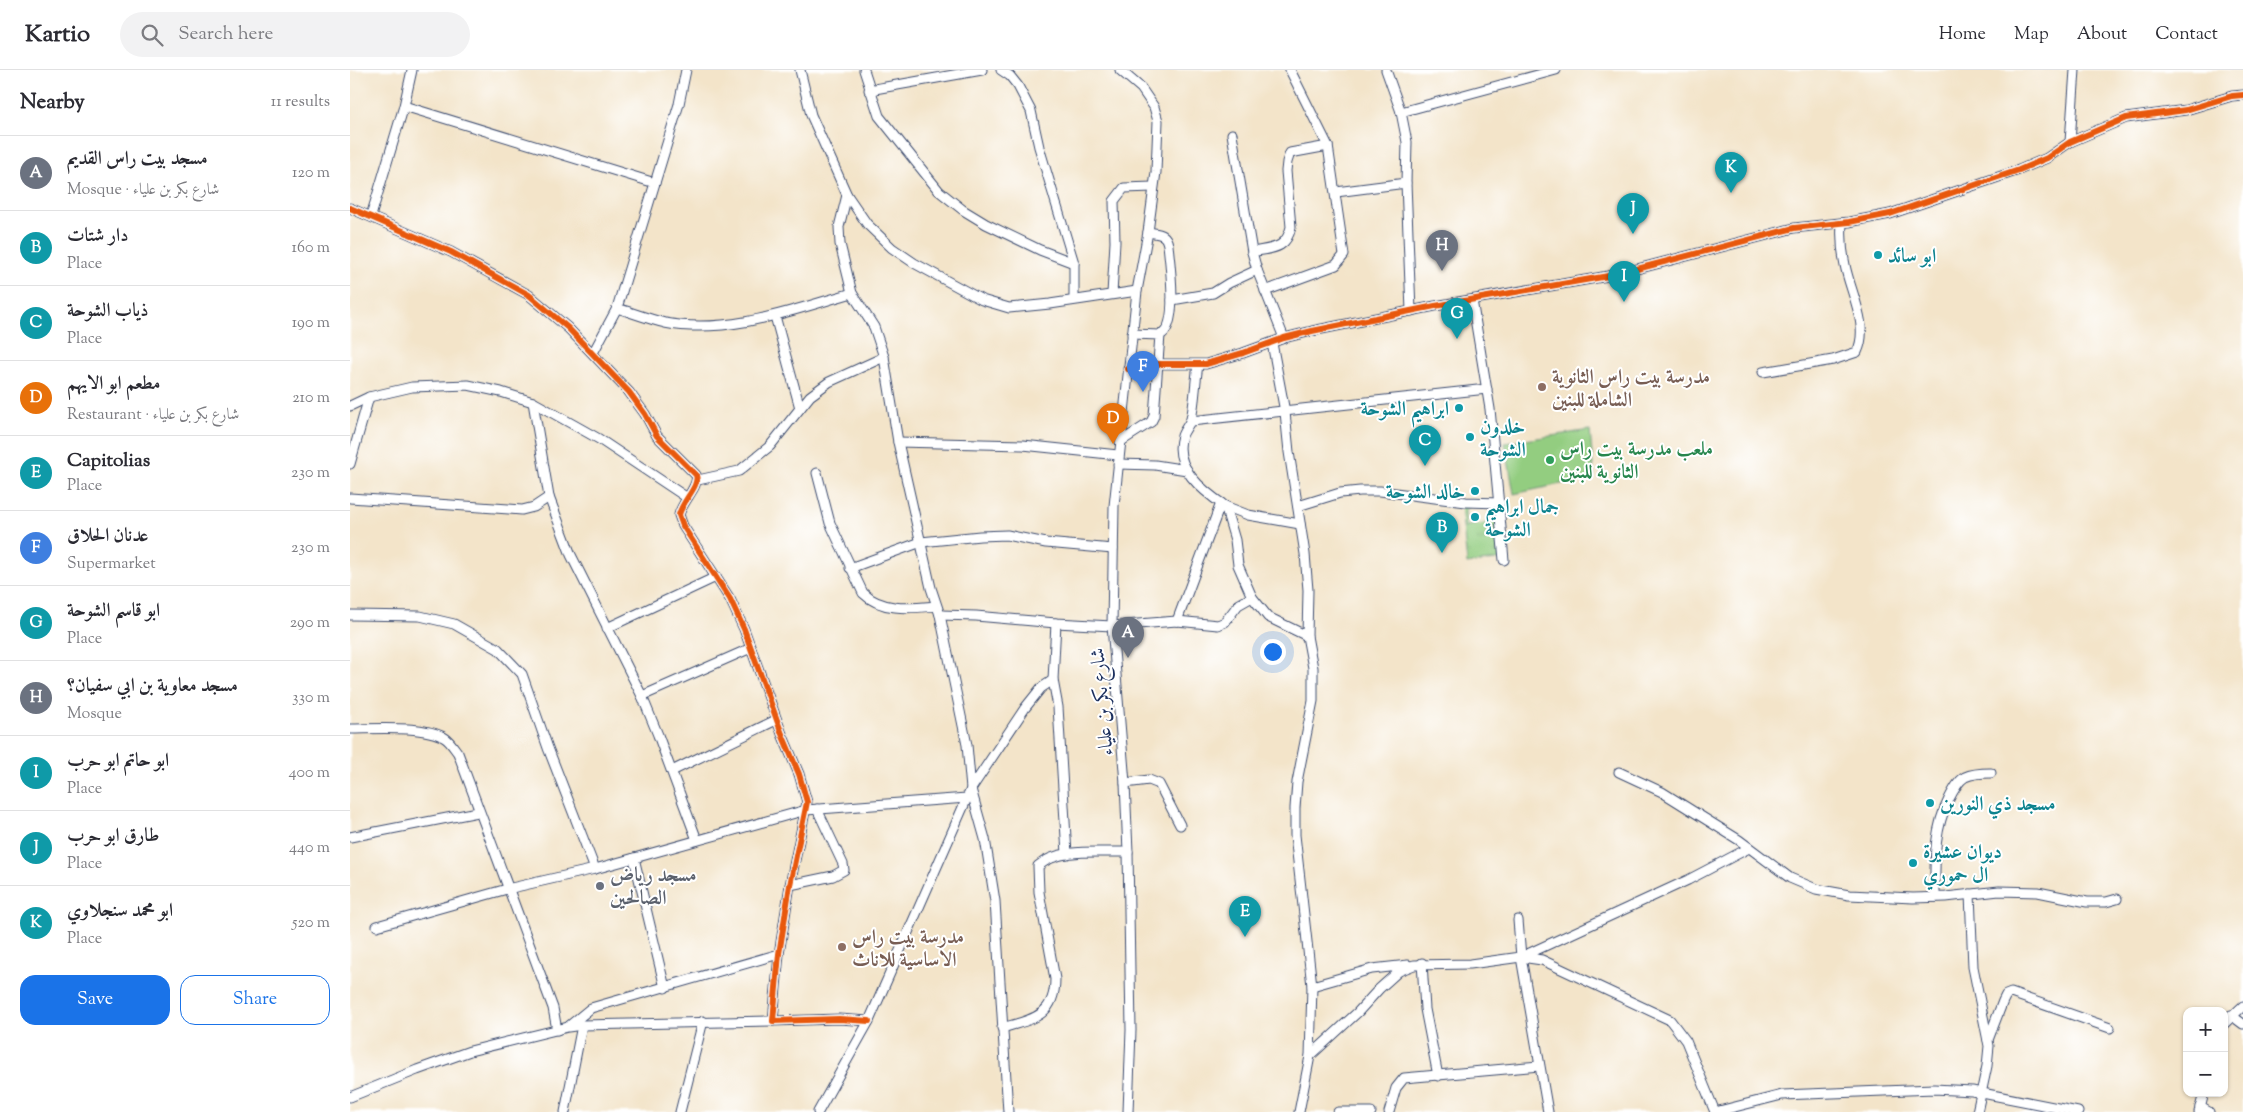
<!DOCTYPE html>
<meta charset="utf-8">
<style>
body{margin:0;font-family:"Sorts Mill Goudy",Amiri,serif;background:#f2f2f3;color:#2b2b33}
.controls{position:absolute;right:15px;bottom:15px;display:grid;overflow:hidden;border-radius:10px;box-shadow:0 1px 4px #0004}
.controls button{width:45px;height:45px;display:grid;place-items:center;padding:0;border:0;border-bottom:1px solid #e1e1e2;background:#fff;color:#2b2b33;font:25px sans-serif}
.you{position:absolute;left:922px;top:581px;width:18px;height:18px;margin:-12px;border:4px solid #fff;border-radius:50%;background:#1a73e8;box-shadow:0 0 0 8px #1a73e833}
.badge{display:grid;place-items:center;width:32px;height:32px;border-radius:50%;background:#1a73e8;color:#fff;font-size:16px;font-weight:700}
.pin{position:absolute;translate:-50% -41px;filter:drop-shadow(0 1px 2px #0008)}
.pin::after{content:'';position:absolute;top:26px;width:18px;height:15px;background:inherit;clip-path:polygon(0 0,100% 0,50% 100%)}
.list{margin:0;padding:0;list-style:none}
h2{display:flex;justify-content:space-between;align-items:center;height:65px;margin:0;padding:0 20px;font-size:21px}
h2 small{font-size:16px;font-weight:400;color:#7c7c81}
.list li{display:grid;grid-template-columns:32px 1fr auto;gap:15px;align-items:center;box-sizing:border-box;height:75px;padding:0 20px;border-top:1px solid #e1e1e2}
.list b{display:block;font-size:19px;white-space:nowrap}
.list p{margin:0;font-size:16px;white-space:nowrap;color:#7c7c81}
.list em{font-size:16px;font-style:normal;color:#7c7c81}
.actions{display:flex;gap:10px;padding:15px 20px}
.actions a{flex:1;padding:11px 0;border:1px solid #1a73e8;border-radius:15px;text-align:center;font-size:18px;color:#1a73e8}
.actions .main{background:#1a73e8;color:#fff}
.icon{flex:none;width:28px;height:28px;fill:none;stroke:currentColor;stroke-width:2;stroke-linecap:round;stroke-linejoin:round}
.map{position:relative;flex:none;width:1893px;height:1042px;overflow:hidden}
header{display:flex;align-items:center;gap:30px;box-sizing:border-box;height:70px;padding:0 25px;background:#fff;border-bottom:1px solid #e1e1e2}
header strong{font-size:24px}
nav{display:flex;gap:28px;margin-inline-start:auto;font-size:18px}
.search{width:350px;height:45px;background:#f2f2f3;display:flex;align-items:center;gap:12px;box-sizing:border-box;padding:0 18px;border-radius:28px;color:#7c7c81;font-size:19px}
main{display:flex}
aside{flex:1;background:#fff}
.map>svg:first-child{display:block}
</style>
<header>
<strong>Kartio</strong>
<div class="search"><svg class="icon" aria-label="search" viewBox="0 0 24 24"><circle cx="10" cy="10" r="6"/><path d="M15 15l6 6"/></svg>Search here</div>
<nav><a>Home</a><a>Map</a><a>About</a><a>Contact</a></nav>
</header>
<main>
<aside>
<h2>Nearby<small>11 results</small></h2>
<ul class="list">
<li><span class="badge" style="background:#6b7280">A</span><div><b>مسجد بيت راس القديم</b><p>Mosque · شارع بكر بن علياء</p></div><em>120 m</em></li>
<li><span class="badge" style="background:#0f9aa8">B</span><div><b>دار شتات</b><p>Place</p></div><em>160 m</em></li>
<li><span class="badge" style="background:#0f9aa8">C</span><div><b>ذياب الشوحة</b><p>Place</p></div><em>190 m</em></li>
<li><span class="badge" style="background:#e8710a">D</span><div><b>مطعم ابو الايهم</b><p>Restaurant · شارع بكر بن علياء</p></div><em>210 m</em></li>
<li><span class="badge" style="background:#0f9aa8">E</span><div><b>Capitolias</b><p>Place</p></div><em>230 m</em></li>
<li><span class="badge" style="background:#3f7fe0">F</span><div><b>عدنان الحلاق</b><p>Supermarket</p></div><em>230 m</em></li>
<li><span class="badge" style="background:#0f9aa8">G</span><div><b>ابو قاسم الشوحة</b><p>Place</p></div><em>290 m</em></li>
<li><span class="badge" style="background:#6b7280">H</span><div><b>مسجد معاوية بن ابي سفيان؟</b><p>Mosque</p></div><em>330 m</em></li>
<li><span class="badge" style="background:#0f9aa8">I</span><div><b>ابو حاتم ابو حرب</b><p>Place</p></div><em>400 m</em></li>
<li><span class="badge" style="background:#0f9aa8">J</span><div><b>طارق ابو حرب</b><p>Place</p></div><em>440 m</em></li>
<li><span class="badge" style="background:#0f9aa8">K</span><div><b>ابو محمد سنجلاوي</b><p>Place</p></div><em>520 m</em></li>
</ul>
<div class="actions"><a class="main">Save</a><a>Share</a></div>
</aside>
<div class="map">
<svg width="1893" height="1042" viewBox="0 0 1893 1042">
<defs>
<pattern id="grass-tufts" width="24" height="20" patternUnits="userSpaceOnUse" patternTransform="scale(1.25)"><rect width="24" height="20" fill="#93cd80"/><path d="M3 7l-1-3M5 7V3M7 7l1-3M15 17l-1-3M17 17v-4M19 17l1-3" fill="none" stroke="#7eb071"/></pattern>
</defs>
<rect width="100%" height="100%" fill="#fff"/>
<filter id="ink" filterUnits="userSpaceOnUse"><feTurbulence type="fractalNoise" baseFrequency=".02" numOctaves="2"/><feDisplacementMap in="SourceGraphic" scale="10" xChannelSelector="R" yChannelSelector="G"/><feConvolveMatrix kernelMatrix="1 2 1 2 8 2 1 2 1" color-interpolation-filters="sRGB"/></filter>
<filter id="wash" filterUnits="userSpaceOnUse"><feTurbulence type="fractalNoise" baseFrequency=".0096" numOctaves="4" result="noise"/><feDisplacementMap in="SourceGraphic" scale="20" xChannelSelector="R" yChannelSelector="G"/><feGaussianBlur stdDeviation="1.12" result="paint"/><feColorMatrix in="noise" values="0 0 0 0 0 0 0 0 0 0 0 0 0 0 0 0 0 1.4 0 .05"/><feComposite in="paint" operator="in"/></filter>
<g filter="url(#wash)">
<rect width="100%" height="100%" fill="#f3e4c9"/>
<!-- grass -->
<path fill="url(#grass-tufts)" stroke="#577e6f" d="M1122,435l-7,5 1,16 18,-2 5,-2 3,-12 5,-1 6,50 -36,5 -6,-58z"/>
<!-- pitch -->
<path fill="#93cd80" stroke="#577e6f" d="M1240,360l4,47 -80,17 -9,-51z"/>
</g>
<g filter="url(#ink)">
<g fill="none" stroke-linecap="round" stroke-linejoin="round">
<defs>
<g id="minor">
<path d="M450,0l11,45 36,80 20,29 25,24 22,15 68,37 27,8 41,-4 87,-13"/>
<path d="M514,0l15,46 60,75 24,19 23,14 54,26 34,13"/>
<path d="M651,0l9,6 8,10 13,25 8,36 35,116v36"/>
<path d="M770,0l21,18 13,19 4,14 -2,51 -8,60 -11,59 -23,215 -2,120 13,157 3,69 3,178 -3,82"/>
<path d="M1036,0l15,42"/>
<path d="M519,20l113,-20"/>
<path d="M54,36l251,77"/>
<path d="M882,64l20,118 5,18 27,68"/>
<path d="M1720,72l5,-72"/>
<path d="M986,122l70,-9"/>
<path d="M0,138l101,44 78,43 39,33 61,64 16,22 12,22 39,39c4,11 -14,26 -17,40l4,11 47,73 14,30 38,105 17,40 8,28 -17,83 -11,69 -6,67 66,-2 30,2"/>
<path d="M21,146l33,-110 8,-36"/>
<path d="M798,162c11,2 18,1 20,13 2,18 11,83 -8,90"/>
<path d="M902,182c20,-4 34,-2 39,-25l-5,-56 1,-9 3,-9 38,-7"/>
<path d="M915,221l71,-26 8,-10 -16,-109 -38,-76"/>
<path d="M762,224l3,-52 -1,-41 10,-13 29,-1"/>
<path d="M822,230l41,-7 16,-10 28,-13"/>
<path d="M1122,230l18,109 14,151"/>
<path d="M267,238c16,5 32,11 48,15 63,12 128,-13 187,-30"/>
<path d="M1061,241l-5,-128 1,-41 -6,-30 155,-42"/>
<path d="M425,246l25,92"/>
<path d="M922,273l13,69 4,40 16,102 3,36 -1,46 6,32v33l-16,81 -2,26v27l17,151 -2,70 -11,56"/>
<path d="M243,283l24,-45 62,-204 7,-34"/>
<path d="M848,295c-3,18 -3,37 -7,54 -2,6 -7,11 -9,17 -10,31 21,55 43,70l10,34 3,25 14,32 16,20 39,19"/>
<path d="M778,299l30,-5h48l37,-11 41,-15 28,-7 123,-25 179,-31 180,-47 55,-6 41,-8 129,-44 28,-12 23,-16 56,-24 60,-8 46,-14 11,-1"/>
<path d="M1413,302l70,-12 24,-8c13,-26 -7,-60 -12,-87 -3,-14 -4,-28 -3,-42"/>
<path d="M0,336l19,-9 43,-10 56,-2 33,7 32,10 66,37 87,58"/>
<path d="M841,351l296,-32"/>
<path d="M548,372l125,3 95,10"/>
<path d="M770,372l31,-20 3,-6 6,-81 -28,-1"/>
<path d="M0,394l19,-67"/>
<path d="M768,394l37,1 32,5"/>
<path d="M467,403l13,50 33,70c19,19 49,15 73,13"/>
<path d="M348,410l41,-9 31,-25 40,-50 19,-14 55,-25"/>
<path d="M199,427l22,58 71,141 16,39 39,105"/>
<path d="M0,428l172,12 12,-3 15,-10 -16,-95"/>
<path d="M875,436l23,9 52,9"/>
<path d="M948,436l42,-13 20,-2h20l86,11 34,1"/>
<path d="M500,498l71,-26 59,-6 27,-1 39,8 67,6"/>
<path d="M0,545l70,1 34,8 44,25 24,25 26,74 47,121 -88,20 -130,37"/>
<path d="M590,545l36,1 80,7 56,3 65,-5 41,4 7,-3 13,-17 14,-8"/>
<path d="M827,551l44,-118"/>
<path d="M706,553l-3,57 5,27 9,147"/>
<path d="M257,558l109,-51"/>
<path d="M292,626l109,-48"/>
<path d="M0,659c24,0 74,-4 95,9 5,3 9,10 13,15l95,255 4,22"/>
<path d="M322,701l104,-51"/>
<path d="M1269,702l43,20 77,48 51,38 26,11 33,6 64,3 33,-1 53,-6 39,1 49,10h19l11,-3"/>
<path d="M775,713l24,-3 10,4 21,41"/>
<path d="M0,767l128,-25"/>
<path d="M284,788l31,130"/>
<path d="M245,799l211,-59 161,-12"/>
<path d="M440,815l43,-9 11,-6 -1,-6 -26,-55"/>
<path d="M1620,824l3,73 16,79 -2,20 -10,46"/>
<path d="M1585,827c0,-35 -2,-66 14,-98 4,-8 9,-18 16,-22 8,-4 18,-4 26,-4"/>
<path d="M1168,850l3,37 27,155"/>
<path d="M1171,887l167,-77 61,-32"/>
<path d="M1072,893l3,46 13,67"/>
<path d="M962,916l60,-17 36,-4"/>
<path d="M1881,945l12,9"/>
<path d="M1874,954l19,-18"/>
<path d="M219,956l22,-18 188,-54"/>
<path d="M652,958c31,-9 53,-12 53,-49l-16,-87 -1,-26c22,-19 62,-13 90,-14"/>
<path d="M1638,970l15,-39 3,-6 5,-2 99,35"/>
<path d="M960,986l48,-44 21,-23 20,-18 15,-6 56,-1 51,-7 21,3 128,60 16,21 29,71 67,-17 152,-6 38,2 106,21"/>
<path d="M0,1027l67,-27 53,-19 98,-24 14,-2 191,-4"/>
<path d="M1850,1037l9,5"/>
<path d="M215,1042l17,-87"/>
<path d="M330,1042l23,-91"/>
<path d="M468,1042l51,-91 102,-232 -4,-44 -27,-130 -9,-27 -33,-146 -14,-85 -10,-30 -22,-34 -12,-49 -1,-17 8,-32"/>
<path d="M658,1042l-13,-211 -10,-62 -14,-50 54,-81 16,-20 12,-8"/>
<path d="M988,1042h33"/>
<path d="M1039,1042l7,-24 8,-10 135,-12"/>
<path d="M1849,1042l5,-19"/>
</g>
</defs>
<!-- minor casing -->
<use href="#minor" stroke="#3b4a6e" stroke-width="11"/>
<!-- minor -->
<use href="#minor" stroke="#fff" stroke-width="9"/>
<defs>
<g id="cycleway">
<path d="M0,138l101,44 78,43 39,33 61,64 16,22 12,22 39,39c4,11 -14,26 -17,40l4,11 47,73 14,30 38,105 17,40 8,28 -17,83 -11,69 -6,67 66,-2 30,2"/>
<path d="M778,299l30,-5h48l37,-11 41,-15 28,-7 123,-25 179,-31 180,-47 55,-6 41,-8 129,-44 28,-12 23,-16 56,-24 60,-8 46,-14 11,-1"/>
</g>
</defs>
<!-- cycleway casing -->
<use href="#cycleway" stroke="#fff" stroke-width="9"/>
<!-- cycleway -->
<use href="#cycleway" stroke="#e8590c" stroke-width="6"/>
</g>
</g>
<!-- markers -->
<g fill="#0f9aa8" stroke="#fff" stroke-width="2">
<circle cx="1528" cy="185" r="5"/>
<circle cx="1109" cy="338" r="5"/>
<circle cx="1120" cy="367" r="5"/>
<circle cx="1125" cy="421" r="5"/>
<circle cx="1125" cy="447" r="5"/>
<circle cx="1580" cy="733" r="5"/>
<circle cx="1563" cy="793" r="5"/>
</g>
<g fill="#8d6e63" stroke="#fff" stroke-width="2">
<circle cx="1192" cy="317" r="5"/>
<circle cx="492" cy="877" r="5"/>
</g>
<circle fill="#2e9e5b" stroke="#fff" stroke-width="2" cx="1200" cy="390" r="5"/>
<circle fill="#6b7280" stroke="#fff" stroke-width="2" cx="250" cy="816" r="5"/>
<g text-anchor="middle" stroke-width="4" stroke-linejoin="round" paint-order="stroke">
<!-- culture labels -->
<g font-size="20" font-weight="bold" fill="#0d838f" stroke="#fff" text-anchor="start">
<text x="1538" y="192">ابو سائد</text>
<text x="1099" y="345" text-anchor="end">ابراهيم الشوحة</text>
<text x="1130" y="363">خلدون<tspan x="1130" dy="23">الشوحة</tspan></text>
<text x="1115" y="428" text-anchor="end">خالد الشوحة</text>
<text x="1135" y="443">جمال ابراهيم<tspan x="1135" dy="23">الشوحة</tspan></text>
<text x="1590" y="740">مسجد ذي النورين</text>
<text x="1573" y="788">ديوان عشيرة<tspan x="1573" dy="23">ال حموري</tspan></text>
</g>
<!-- education labels -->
<g font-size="20" font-weight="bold" fill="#785e54" stroke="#fff" text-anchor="start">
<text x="1202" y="313">مدرسة بيت راس الثانوية<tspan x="1202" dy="23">الشاملة للبنين</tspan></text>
<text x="502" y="873">مدرسة بيت راس<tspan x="502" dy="23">الاساسية للاناث</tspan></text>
</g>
<!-- leisure labels -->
<g font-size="20" font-weight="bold" fill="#27864d" stroke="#fff" text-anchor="start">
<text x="1210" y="385">ملعب مدرسة بيت راس<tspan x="1210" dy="23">الثانوية للبنين</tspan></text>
</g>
<!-- street labels -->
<g font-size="20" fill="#1b2f5e" stroke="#fff">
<text transform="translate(751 632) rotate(-95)" y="7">شارع بكر بن علياء</text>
</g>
<!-- worship labels -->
<g font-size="20" font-weight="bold" fill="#5b616d" stroke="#fff" text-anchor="start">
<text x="260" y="811">مسجد رياض<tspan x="260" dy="23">الصالحين</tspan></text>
</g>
</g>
</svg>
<div class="controls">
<button>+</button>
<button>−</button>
</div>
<div class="you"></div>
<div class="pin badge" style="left:778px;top:588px;background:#6b7280">A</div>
<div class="pin badge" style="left:1092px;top:483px;background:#0f9aa8">B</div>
<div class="pin badge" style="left:1075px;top:396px;background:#0f9aa8">C</div>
<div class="pin badge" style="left:763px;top:374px;background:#e8710a">D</div>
<div class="pin badge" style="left:895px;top:867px;background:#0f9aa8">E</div>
<div class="pin badge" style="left:793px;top:322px;background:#3f7fe0">F</div>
<div class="pin badge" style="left:1107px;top:269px;background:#0f9aa8">G</div>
<div class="pin badge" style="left:1092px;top:201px;background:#6b7280">H</div>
<div class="pin badge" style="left:1274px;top:232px;background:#0f9aa8">I</div>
<div class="pin badge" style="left:1283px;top:164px;background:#0f9aa8">J</div>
<div class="pin badge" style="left:1381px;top:123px;background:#0f9aa8">K</div>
</div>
</main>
